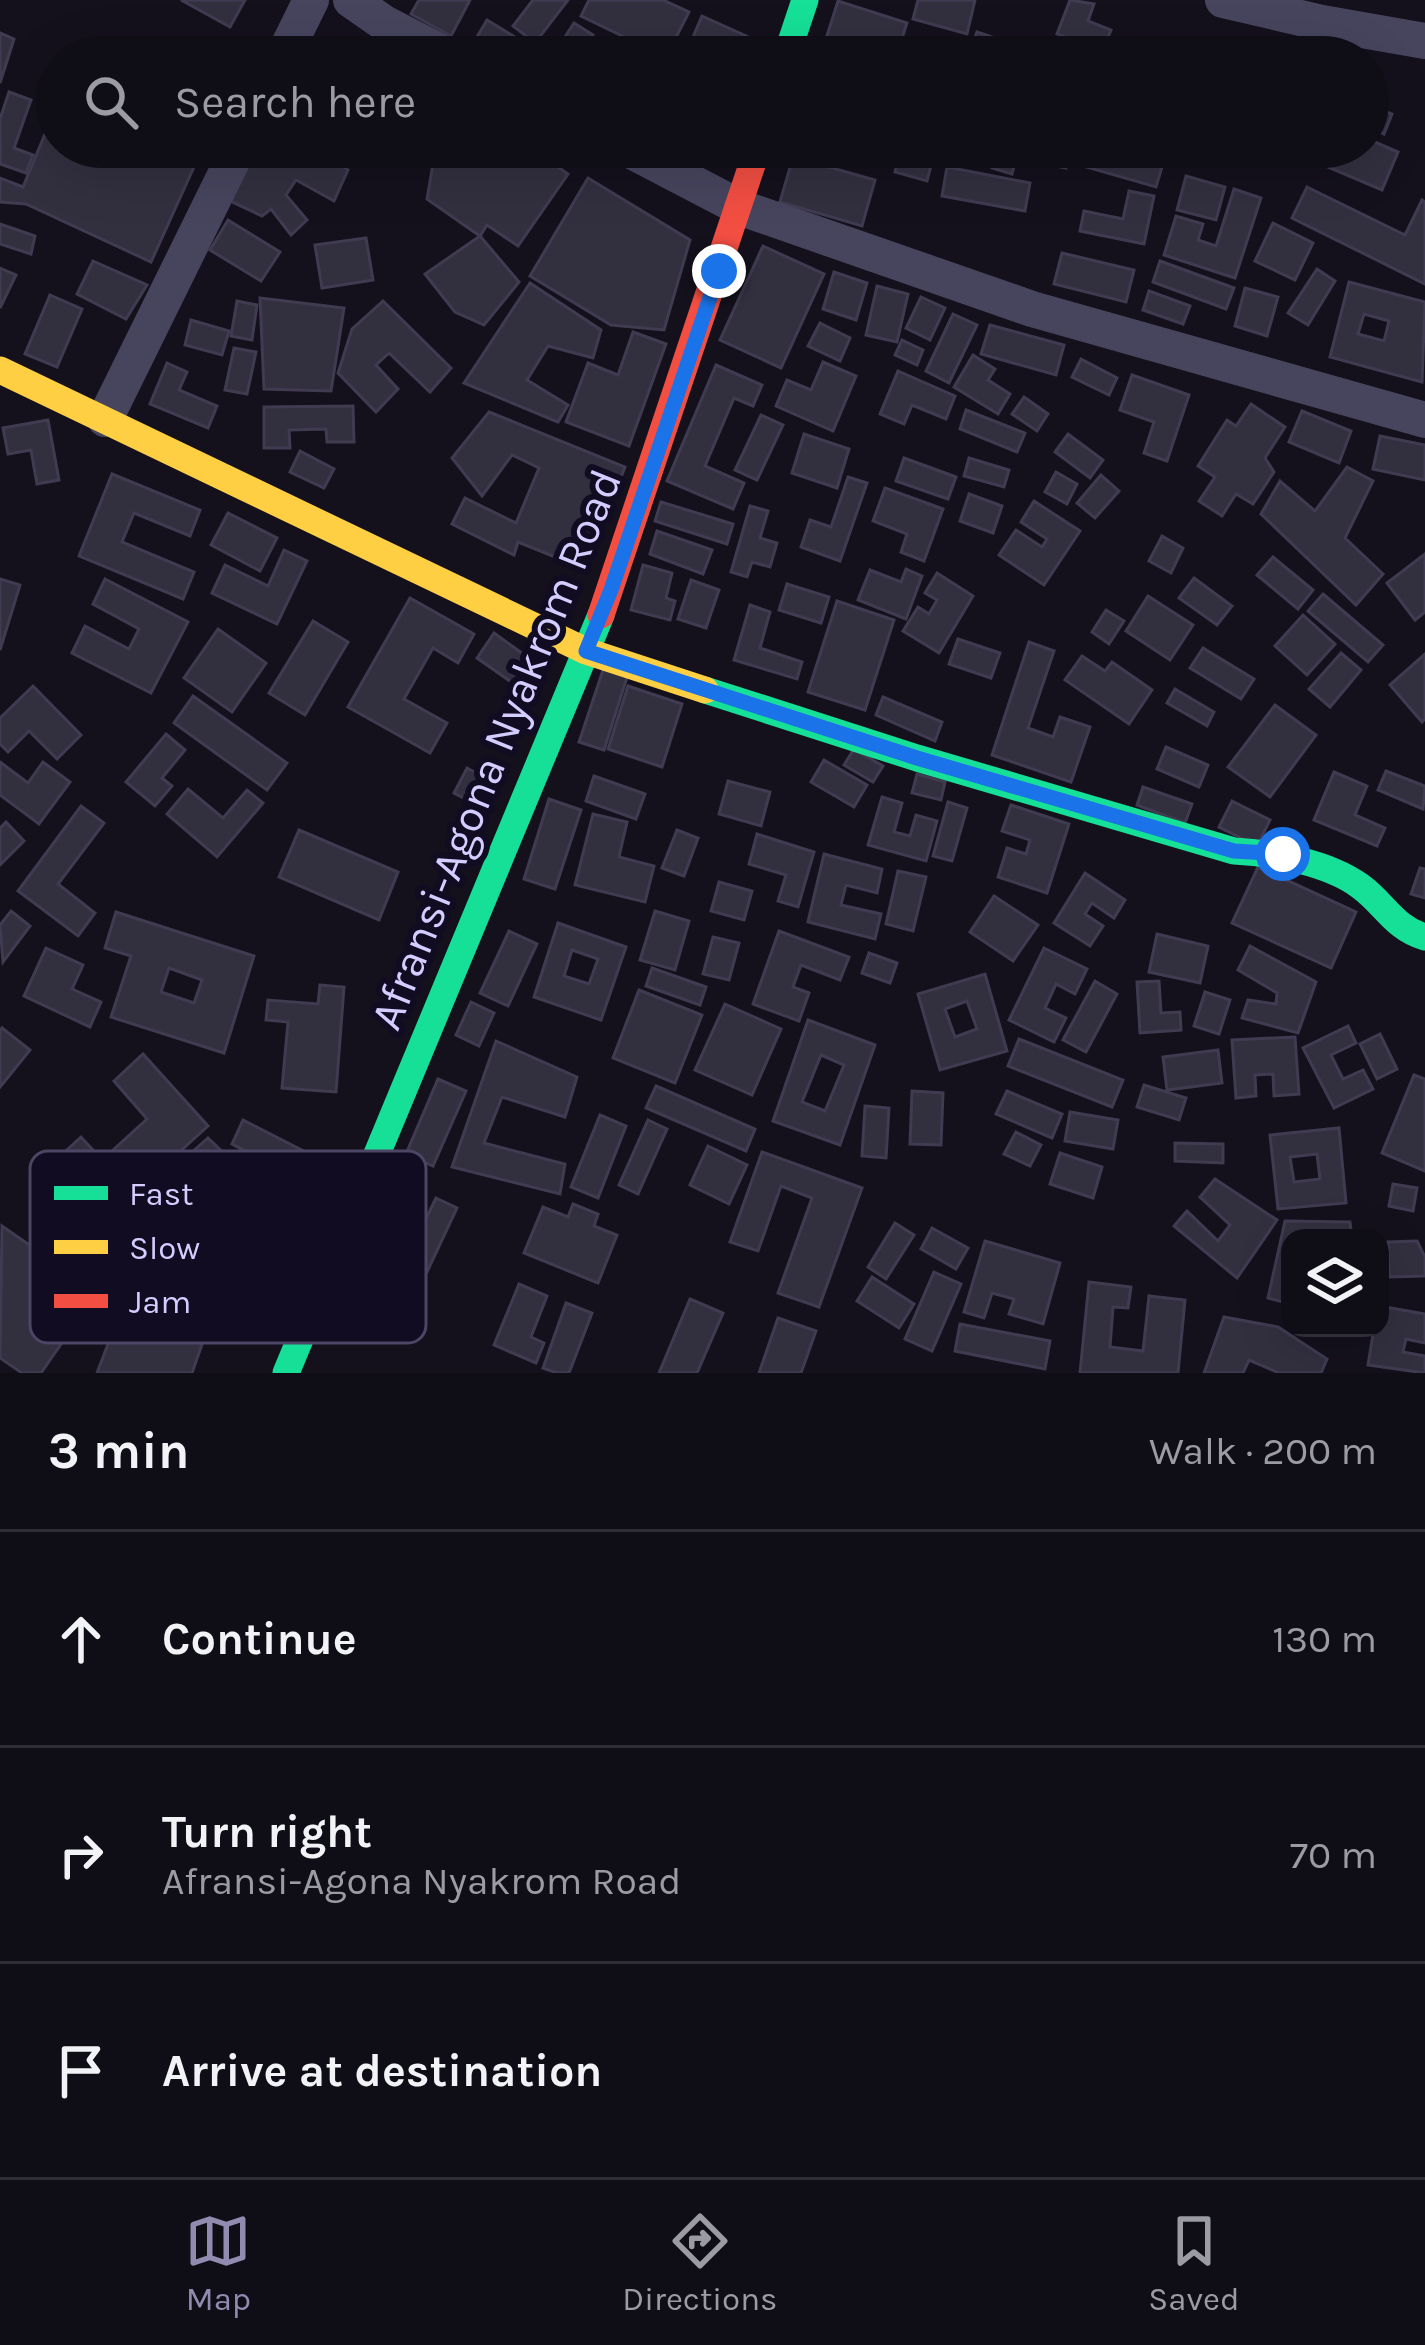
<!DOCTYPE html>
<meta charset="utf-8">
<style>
body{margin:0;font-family:Karla,sans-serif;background:#18161f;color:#f1f3f6}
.controls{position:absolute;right:36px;bottom:36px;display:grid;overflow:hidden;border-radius:24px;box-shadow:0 12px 48px #0002}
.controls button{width:108px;height:108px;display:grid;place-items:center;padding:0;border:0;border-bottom:3px solid #2f2d35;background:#0f0d16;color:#f1f3f6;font:60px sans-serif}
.stop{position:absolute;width:36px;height:36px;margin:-27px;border:9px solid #1a73e8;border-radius:50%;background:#fff}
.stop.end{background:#1a73e8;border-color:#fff;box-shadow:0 3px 12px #0008}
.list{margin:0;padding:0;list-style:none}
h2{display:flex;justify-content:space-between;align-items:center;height:156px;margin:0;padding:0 48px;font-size:51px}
h2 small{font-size:39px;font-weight:400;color:#9b9ca1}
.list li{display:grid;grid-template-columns:78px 1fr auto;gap:36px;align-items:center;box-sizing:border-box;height:216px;padding:0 48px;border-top:3px solid #2f2d35}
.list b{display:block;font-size:45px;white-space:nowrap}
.list p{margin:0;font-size:39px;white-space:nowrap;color:#9b9ca1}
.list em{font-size:39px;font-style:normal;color:#9b9ca1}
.icon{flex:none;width:66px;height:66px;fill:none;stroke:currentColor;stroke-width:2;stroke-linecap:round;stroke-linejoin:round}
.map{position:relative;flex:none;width:1425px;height:1373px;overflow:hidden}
.search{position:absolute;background:#0f0d16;box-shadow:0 12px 48px #0002;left:36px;right:36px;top:36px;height:132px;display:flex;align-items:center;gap:30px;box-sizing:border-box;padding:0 42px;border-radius:66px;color:#9b9ca1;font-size:45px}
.sheet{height:804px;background:#0f0d16}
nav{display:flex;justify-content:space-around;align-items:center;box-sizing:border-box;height:168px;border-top:3px solid #2f2d35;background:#0f0d16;font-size:33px;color:#9b9ca1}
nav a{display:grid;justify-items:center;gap:6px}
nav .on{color:#918bb0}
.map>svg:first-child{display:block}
</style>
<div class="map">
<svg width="1425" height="1373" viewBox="0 0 1425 1373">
<rect width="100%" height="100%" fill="#14111d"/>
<!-- building -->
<g fill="#322f3f" stroke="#403b51" stroke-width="3" fill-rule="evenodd">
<path d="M181,0h64l-15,27z"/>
<path d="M419,0h51l-19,36 -40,-22z"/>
<path d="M533,0h35l-33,43 -22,-17z"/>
<path d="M589,0h74l26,12 -23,45 -85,-41z"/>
<path d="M918,0h57l-8,34 -54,-15z"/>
<path d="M1070,0l24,4 -6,17 23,9 -9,21 -45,-17z"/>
<path d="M838,1l69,22 -11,34h-35l-37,-12z"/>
<path d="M702,16l53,24 -8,17h-40l2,-4 -19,-9z"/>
<path d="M487,20l49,30 -4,7h-45l-16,-10z"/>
<path d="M574,23l19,12 -14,22h-27z"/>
<path d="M977,32l75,25h-54l-27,-9z"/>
<path d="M0,33l14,6 -14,44z"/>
<path d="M320,39l39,18h-47z"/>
<path d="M936,42l18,6 -2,9h-40l3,-10 18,6z"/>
<path d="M9,92l22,8 -17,48 19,7 -7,18 -26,-9v-45z"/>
<path d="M1368,104l24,10 -8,20 -16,-6z"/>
<path d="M57,105v42h146l-52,115 -125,-58 -26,-2v-24l23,9z"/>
<path d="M1368,139l30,13 -16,38 -73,-31 5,-12h54z"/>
<path d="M258,147h58l32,23 -14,31 -38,-21 -10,15 21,25 -16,15 -20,-26 -9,7 -36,-17z"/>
<path d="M410,147h120l38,27 -50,72 -31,-21 -7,11 -53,-37 6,-35z"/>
<path d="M901,147h35l-9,34 -32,-9z"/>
<path d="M997,147h22l-7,27 -20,-6z"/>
<path d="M1032,147h38l-4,21 -37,-7z"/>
<path d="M1088,147h42l35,10 -9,30 -73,-21z"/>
<path d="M793,157l82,23 -13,46 -82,-24z"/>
<path d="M947,167l83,16 -5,28 -83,-15z"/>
<path d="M1186,176l39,11 -9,33 -39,-10z"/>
<path d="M588,178l102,62 -26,90 -53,-5 -81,-49z"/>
<path d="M1307,187l98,48 17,-35 3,2v82l-133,-66z"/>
<path d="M1234,189l27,9 -26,80 -71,-23 12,-39 27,8 -5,16 18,6z"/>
<path d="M1129,191l25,5 -10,48 -64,-13 4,-20 39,8z"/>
<path d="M228,220l52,32 -19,29 -51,-31z"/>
<path d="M1273,223l40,20 -18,37 -40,-19z"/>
<path d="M0,224l35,12 -4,18 -31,-10z"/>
<path d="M480,236l39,46 -35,43 -29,-13 -30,-38z"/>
<path d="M366,238l7,42 -51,8 -7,-43z"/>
<path d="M763,246l61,28 -43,94 -61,-28z"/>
<path d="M1062,253l72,17 -8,32 -72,-18z"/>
<path d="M93,261l54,24 -21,34 -49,-25z"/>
<path d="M1160,261l74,27 -8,21 -73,-27z"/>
<path d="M0,268l16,7 -16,33z"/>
<path d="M1317,269l18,12 -27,44 -20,-12z"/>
<path d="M834,272l33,11 -11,37 -33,-11z"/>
<path d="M1349,282l76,20 -3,80 -92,-25zM1364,314l25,7 -5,20 -26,-7z"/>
<path d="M530,283l71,47 -8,28 -45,-12 -21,34 41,25 -10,17 -94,-39z"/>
<path d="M877,286l31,8 -11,48 -31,-7z"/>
<path d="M1245,288l33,9 -11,39 -32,-10z"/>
<path d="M1149,291l41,15 -7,18 -40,-14z"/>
<path d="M50,295l32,14 -25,58 -32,-13z"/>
<path d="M921,297l24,11 -15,32 -24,-12z"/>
<path d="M260,298l84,10 -13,83 -67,-2z"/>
<path d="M237,301l20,4 -5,35 -21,-4z"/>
<path d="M383,301l68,67 -21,24 -41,-39 -13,12 22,24 -22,23 -38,-39 14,-44z"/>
<path d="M953,314l24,11 -28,58 -23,-12z"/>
<path d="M191,320l38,11 -7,24 -37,-10z"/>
<path d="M820,323l30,15 -10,23 -32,-15z"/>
<path d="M990,325l74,20 -8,30 -75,-21z"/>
<path d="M633,332l33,12 -37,102 -63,-24 22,-59 30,12z"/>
<path d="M902,340l21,10 -6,15 -22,-10z"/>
<path d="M234,348l22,4 -9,42 -22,-4z"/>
<path d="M973,355l22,14 -7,11 22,14 -12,20 -44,-27z"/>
<path d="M1081,359l36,19 -8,17 -37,-18z"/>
<path d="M823,362l33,14 -23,55 -57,-25 11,-26 24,10z"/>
<path d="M167,363l20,9 -8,18 38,16 -9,22 -58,-24z"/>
<path d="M716,365l46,20 -9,21 -19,-8 -29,68 39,17 -11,26 -66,-28z"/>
<path d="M898,371l57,25 -9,23 -34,-14 -8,19 -24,-10z"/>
<path d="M1132,375l57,20 -22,66 -23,-8 10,-31 -34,-12z"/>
<path d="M1024,397l24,17 -11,17 -25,-17z"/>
<path d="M1251,404l34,23 -20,31 9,14 -21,32 -17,-10 -14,22 -23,-15 16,-24 -17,-11 29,-46 9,6z"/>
<path d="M353,406l1,36h-27l-1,-13 -37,1 1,18h-26v-41z"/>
<path d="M966,410l59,23 -8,19 -57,-23z"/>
<path d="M1302,411l49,20 -12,32 -50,-21z"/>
<path d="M489,412l136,55 -40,102 -67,-27 -4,13 -62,-31 13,-26 51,25 23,-55 -27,-13 -30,41 -30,-38z"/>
<path d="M761,415l22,10 -26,55 -22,-10z"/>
<path d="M48,420l11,60 -22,4 -6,-34 -23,4 -5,-26z"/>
<path d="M804,434l45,15 -12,39 -45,-15z"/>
<path d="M1068,434l35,26 -13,18 -35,-26z"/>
<path d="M1380,436l45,9v35l-52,-11z"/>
<path d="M300,451l34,18 -10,19 -34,-16z"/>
<path d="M904,458l52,19 -8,22 -52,-18z"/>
<path d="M969,458l40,12 -5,17 -40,-11z"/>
<path d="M1347,467l26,14 -28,57 38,36 -27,31 -95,-91 19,-33 35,30z"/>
<path d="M1056,472l21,12 -10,20 -22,-12z"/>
<path d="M112,474l88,36 -10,26 -56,-23 -12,29 72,30 -11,27 -104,-43z"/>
<path d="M1101,475l18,16 -24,27 -18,-15z"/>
<path d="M848,477l19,6 -27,78 -39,-14 9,-27 21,7z"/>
<path d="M885,488l58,21 -19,52 -23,-9 6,-18 -34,-13z"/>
<path d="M969,494l33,12 -9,27 -33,-12z"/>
<path d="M1034,501l46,30 -36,54 -45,-30 17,-25 26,17 5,-8 -26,-17z"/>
<path d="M661,502l72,22 -6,20 -72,-23z"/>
<path d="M750,506l18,5 -8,27 17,5 -7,24 -18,-5 -5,15 -16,-5z"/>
<path d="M228,513l49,25 -17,33 -49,-26z"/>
<path d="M657,531l55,19 -9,24 -53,-20z"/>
<path d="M1162,536l21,12 -12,25 -22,-12z"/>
<path d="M284,550l23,11 -30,63 -65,-31 13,-28 43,21z"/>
<path d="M1425,554v58l-10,8 -28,-37z"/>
<path d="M1273,557l40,33 -15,19 -41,-34z"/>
<path d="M643,565l29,8 -6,25 9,3 -5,19 -39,-10z"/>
<path d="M906,569l16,7 -16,43 -48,-19 12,-30 31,12z"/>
<path d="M937,573l36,23 -34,57 -36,-22 15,-24 11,7 8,-14 -12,-7z"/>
<path d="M1194,578l38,28 -15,19 -38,-27z"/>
<path d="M0,579l20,6 -20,65z"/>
<path d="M105,579l83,43 -37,71 -79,-40 13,-27 44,23 10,-20 -46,-25z"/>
<path d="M691,580l28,10 -13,38 -28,-9z"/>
<path d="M787,584l42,13 -8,26 -42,-13z"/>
<path d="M1323,594l60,51 -15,17 -60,-51z"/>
<path d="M1148,596l45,29 -23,35 -44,-29z"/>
<path d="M410,598l64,36 -16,29 -25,-15 -29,51 43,24 -17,30 -82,-46z"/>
<path d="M837,601l57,19 -29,90 -57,-18z"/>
<path d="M750,605l20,7 -10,36 42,14 -5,17 -63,-19z"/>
<path d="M1106,610l18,11 -15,23 -17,-12z"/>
<path d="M1303,615l32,29 -28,31 -32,-29z"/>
<path d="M313,621l35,21 -43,73 -36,-22z"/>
<path d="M218,629l48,34 -34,49 -48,-34z"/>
<path d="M494,633l50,36 -17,24 -50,-35z"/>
<path d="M958,639l42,14 -9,25 -42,-14z"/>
<path d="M1029,642l25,9 -26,77 25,9 7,-20 30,10 -19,55 -79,-27z"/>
<path d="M1203,648l51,31 -13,20 -51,-31z"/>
<path d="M1341,653l20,17 -31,37 -21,-18z"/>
<path d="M1425,654v65l-3,3 -32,-37z"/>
<path d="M1082,656l23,15 7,-9 40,28 -23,34 -64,-44z"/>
<path d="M604,667l24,7 -24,76 -25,-8z"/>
<path d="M33,686l48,49 -24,24 -28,-28 -21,21 -8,-8v-26z"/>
<path d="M628,686l54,18 -20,63 -54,-18z"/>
<path d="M1175,689l39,23 -7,14 -40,-23z"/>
<path d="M193,696l94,67 -20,27 -93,-67z"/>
<path d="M883,697l59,25 -7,19 -59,-26z"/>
<path d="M1275,705l41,30 -46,62 -42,-30z"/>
<path d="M166,734l19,16 -23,28 10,8 -17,20 -29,-24z"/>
<path d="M1166,747l42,18 -9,22 -42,-18z"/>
<path d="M854,749l29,17 -10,16 -29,-17z"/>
<path d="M824,760l43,25 -13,22 -43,-25z"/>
<path d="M0,762l28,21 15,-21 27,20 -31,42 -39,-29z"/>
<path d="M467,768l31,17 -13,24 -31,-16z"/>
<path d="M1386,771l39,15 -2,23 -45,-19z"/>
<path d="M1334,772l33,14 -12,29 30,13 -8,18 -63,-26z"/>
<path d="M917,774l28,8 -4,18 -29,-7z"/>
<path d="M594,776l51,18 -9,25 -50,-18z"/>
<path d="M728,781l42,11 -9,34 -42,-12z"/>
<path d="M1143,787l49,17 -7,19 -48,-18z"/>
<path d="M188,789l35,29 24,-28 16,13 -46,54 -50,-43z"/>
<path d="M882,797l20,6 -8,29 16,4 6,-21 21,6 -11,40 -58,-16z"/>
<path d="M549,799l32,11 -26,79 -31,-10z"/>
<path d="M1232,801l38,19 -13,26 -38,-19z"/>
<path d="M948,802l19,6 -15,53 -19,-5z"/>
<path d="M1011,805l58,19 -22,69 -49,-16 9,-29 19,6 4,-14 -28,-9z"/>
<path d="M81,806l23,17 -46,61 37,29 -17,23 -60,-45z"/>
<path d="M593,814l34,8 -8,35 35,9 -9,36 -70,-17z"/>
<path d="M6,822l18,19 -24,24v-37z"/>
<path d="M299,830l99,42 -19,48 -100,-43z"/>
<path d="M677,830l21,8 -14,38 -22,-8z"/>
<path d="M757,834l57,18 -16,55 -20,-6 8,-26 -37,-11z"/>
<path d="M824,854l58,15 -5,24 -31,-8 -5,20 40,9 -6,25 -67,-17z"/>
<path d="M1258,867l98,45 -25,56 -99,-45z"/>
<path d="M1420,868l5,1v29l-14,-4z"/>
<path d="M898,871l28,6 -13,54 -27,-7z"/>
<path d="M1085,873l40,27 -11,18 -22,-15 -7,11 18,12 -13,20 -36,-23z"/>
<path d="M719,882l33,9 -8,29 -33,-9z"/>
<path d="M994,896l44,29 -25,36 -43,-29z"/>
<path d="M11,911l19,15 -27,36 -3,-37z"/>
<path d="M655,911l34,10 -14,49 -35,-10z"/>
<path d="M116,912l138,44 -30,97 -113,-36 20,-61 -26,-8zM169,968l33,12 -8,23 -33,-11z"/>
<path d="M558,923l68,24 -25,73 -67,-23zM572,950l26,9 -9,25 -25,-8z"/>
<path d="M509,931l28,13 -29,62 -28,-13z"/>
<path d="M779,931l70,26 -9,23 -39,-15 -8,22 16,6 -10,28 -46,-17z"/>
<path d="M1157,934l51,12 -8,37 -51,-11z"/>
<path d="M713,937l26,6 -10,37 -26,-6z"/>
<path d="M1250,946l66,36 -18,51 -56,-15 6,-18 28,4 1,-11 -39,-23z"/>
<path d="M46,948l37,17 -11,24 29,13 -11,25 -66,-31z"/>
<path d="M1044,948l43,21 -12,25 -19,-10 -11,24 21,10 -12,24 -45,-22z"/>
<path d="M869,953l28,10 -7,20 -28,-10z"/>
<path d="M652,968l54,19 -6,18 -54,-19z"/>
<path d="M985,974l22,77 -67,19 -22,-76zM967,1001l10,28 -22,8 -10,-28z"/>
<path d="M1095,981l22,13 -31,58 -23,-12z"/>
<path d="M1159,981l2,32 19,-1 1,18 -41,3 -3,-51z"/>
<path d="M320,985l24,2 -8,105 -54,-4 6,-66 -22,-2 2,-20 50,4z"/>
<path d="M639,990l63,25 -27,68 -62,-25z"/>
<path d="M1205,992l25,8 -11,34 -25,-8z"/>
<path d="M471,1002l23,11 -15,33 -23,-11z"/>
<path d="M725,1004l56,25 -29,66 -57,-25z"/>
<path d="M808,1020l67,25 -35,100 -67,-24zM821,1055l23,10 -19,46 -23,-9z"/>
<path d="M1348,1026l8,17 -25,12 12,24 20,-9 10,19 -39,19 -31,-60z"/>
<path d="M2,1028l28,22 -30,37v-56z"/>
<path d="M1380,1034l17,35 -20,10 -17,-35z"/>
<path d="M1295,1037l4,57 -25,2 -1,-22 -18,1 1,21 -20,2 -4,-58z"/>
<path d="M1019,1039l104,41 -11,27 -104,-41z"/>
<path d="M496,1041l81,36 -12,40 -63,-20 -18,46 81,21 -5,30 -108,-27z"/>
<path d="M1218,1050l4,33 -55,7 -4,-33z"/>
<path d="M143,1054l65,72 -100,91 -52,-57 25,-23 21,23 45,-41 -33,-38z"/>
<path d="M1414,1075l11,4v92l-43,-18z"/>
<path d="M438,1079l28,12 -33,75 -27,-12z"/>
<path d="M1144,1085l42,13 -7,22 -42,-13z"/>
<path d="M656,1086l99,43 -9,22 -100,-43z"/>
<path d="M912,1091l31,2 -2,52 -31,-1z"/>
<path d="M1007,1091l55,23 -10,24 -56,-24z"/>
<path d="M865,1106l24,2 -3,50 -24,-2z"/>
<path d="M1070,1112l48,8 -5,29 -48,-8z"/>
<path d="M600,1115l26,11 -28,72 -27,-11z"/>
<path d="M243,1120l82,42 -12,24 -81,-42z"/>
<path d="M648,1120l19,9 -29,65 -19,-9z"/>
<path d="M1339,1128l7,75 -68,6 -8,-74zM1317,1154l3,25 -26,3 -4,-25z"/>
<path d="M1016,1132l25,13 -11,21 -26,-12z"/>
<path d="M208,1138l22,21 91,45 -39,69 -100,-64 -17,-33z"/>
<path d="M1175,1143l48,1v19l-48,-2z"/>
<path d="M708,1146l39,19 -18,39 -39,-19z"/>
<path d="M762,1152l100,36 -43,119 -41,-14 34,-95 -31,-12 -23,65 -28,-9z"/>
<path d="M1060,1153l42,14 -9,31 -43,-14z"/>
<path d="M1215,1179l62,41 -40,58 -63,-52 13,-15 31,30 12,-16 -30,-28z"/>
<path d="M1393,1184l24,4 -4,23 -24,-5z"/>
<path d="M436,1198l21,10 -30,64 -22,-10z"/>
<path d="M573,1204l25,10 -4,12 23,9 -19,48 -74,-30 19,-46 25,10z"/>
<path d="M1285,1221l65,1 2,16h-62v66l-22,-6z"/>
<path d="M895,1223l19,12 -28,44 -18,-12z"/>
<path d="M2,1226l95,66 -56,81h-19l-22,-15z"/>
<path d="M932,1228l36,20 -12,21 -35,-20z"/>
<path d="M985,1241l75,22 -17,61 -34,-10 5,-15 -22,-6 -8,25 -20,-6z"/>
<path d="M1417,1241l8,16v19l-36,1 -1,-35z"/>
<path d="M934,1272l27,12 -29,67 -27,-12z"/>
<path d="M872,1277l42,27 -15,24 -42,-27z"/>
<path d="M1089,1282l42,5 -3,21 -15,-1 -3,40 33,4 6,-55 36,4 -7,73h-98z"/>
<path d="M519,1284l28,12 -16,41 13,6 -8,20 -42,-18z"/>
<path d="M690,1299l33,14 -26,60h-38z"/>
<path d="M124,1302l82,31 -14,40h-95z"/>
<path d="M566,1303l26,10 -23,60h-12l-14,-5z"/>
<path d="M1380,1306l45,8v29l-19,-4 -3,13 22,4v17l-57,-8 6,-37h6z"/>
<path d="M1224,1317l54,10 49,32 -6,14h-42l-30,-13 -6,13h-39z"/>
<path d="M778,1318l38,13 -15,42h-42z"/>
<path d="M960,1324l90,17 -5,28 -90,-18z"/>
</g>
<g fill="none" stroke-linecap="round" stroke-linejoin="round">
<!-- street -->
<g stroke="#47455e" stroke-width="36">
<path d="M351,0l33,23 66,34"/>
<path d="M1223,0l99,23 103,18"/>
<path d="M283,57l28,-57"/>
<path d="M624,147l115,60 293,102 393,111"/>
<path d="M105,419l134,-272"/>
</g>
<!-- fast -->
<g stroke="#16e098" stroke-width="27">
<path d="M786,57l19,-57"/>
<path d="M705,690l212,68 317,93c39,2 93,11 126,35 24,17 34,42 65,51"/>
<path d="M286,1373l315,-758"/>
</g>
<!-- slow -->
<path stroke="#ffcf43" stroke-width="27" d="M0,370l586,281 119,39"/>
<!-- jam -->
<path stroke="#f24e42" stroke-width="27" d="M601,615l157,-468"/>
</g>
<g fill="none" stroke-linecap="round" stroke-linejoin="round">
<!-- route -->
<path stroke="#1a73e8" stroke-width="15" d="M719,271l-108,319 -25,61 331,107 317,93 49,3"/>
</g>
<g text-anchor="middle" stroke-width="12" stroke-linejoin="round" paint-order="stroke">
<!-- street labels -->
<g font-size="45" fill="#d4cdff" stroke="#110c22">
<text transform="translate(495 749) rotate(-68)" y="16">Afransi-Agona Nyakrom Road</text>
</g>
</g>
<!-- legend -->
<rect x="30" y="1151" width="396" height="192" rx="18" fill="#110c22" stroke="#4c4664" stroke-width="3"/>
<rect x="54" y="1186" width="54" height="14" fill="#16e098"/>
<rect x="54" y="1240" width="54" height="14" fill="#ffcf43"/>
<rect x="54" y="1294" width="54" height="14" fill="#f24e42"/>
<g font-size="33" fill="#d4cdff">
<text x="129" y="1205">Fast</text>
<text x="129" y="1259">Slow</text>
<text x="129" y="1313">Jam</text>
</g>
</svg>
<div class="controls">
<button><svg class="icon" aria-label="layers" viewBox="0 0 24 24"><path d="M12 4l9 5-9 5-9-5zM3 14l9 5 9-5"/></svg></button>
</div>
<div class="stop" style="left:1283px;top:854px"></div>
<div class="stop end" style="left:719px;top:271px"></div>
<div class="search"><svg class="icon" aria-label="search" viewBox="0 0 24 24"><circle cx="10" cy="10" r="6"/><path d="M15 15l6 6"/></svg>Search here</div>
</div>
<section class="sheet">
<h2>3 min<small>Walk · 200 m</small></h2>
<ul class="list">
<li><svg class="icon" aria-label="ahead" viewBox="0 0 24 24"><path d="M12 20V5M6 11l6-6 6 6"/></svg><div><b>Continue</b></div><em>130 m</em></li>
<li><svg class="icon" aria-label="right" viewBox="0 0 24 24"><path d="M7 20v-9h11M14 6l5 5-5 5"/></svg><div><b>Turn right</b><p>Afransi-Agona Nyakrom Road</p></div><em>70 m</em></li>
<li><svg class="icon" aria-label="arrive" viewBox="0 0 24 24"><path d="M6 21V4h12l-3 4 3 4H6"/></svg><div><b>Arrive at destination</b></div></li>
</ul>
</section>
<nav>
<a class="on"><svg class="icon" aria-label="map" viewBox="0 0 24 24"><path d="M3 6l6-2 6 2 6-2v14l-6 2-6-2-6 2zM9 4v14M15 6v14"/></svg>Map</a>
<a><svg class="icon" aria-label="directions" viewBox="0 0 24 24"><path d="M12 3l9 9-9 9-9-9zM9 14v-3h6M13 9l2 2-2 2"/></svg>Directions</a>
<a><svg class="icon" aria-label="saved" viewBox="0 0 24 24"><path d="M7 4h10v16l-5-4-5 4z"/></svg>Saved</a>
</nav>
